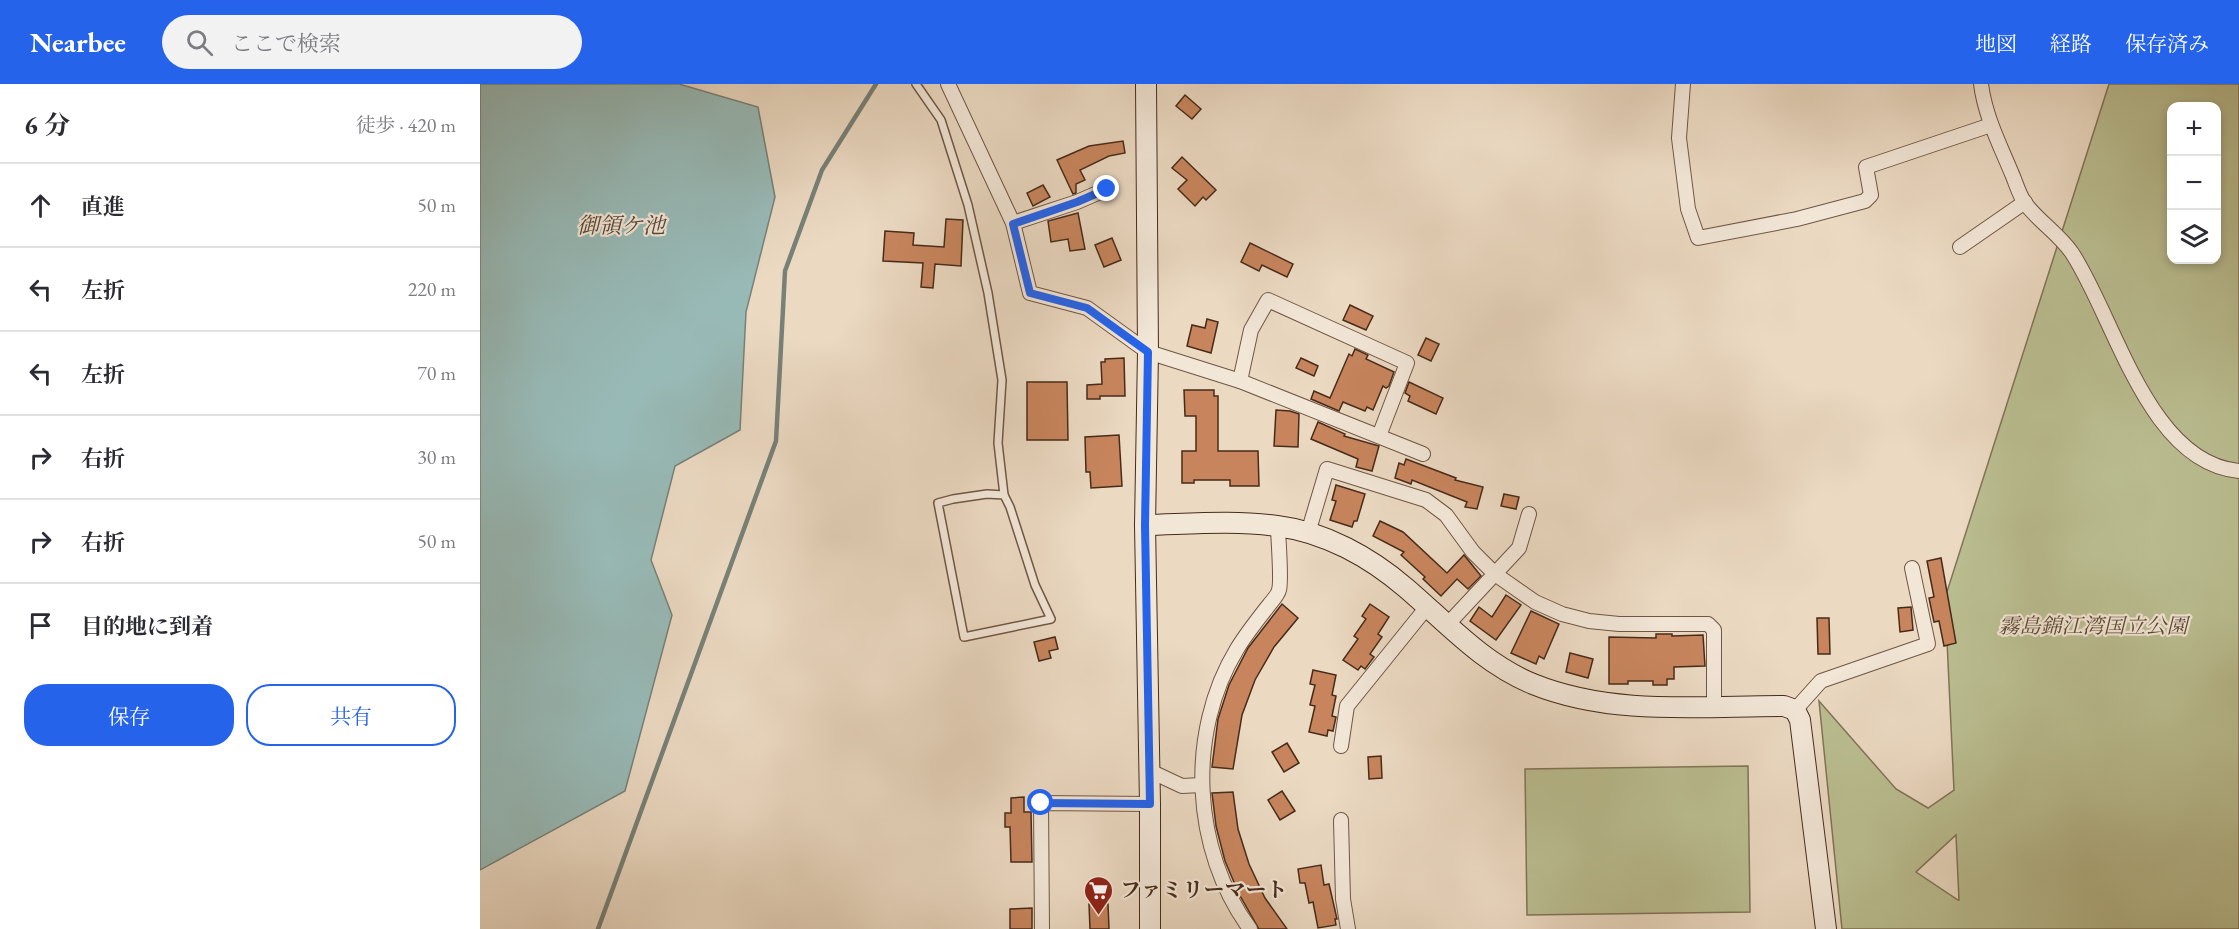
<!DOCTYPE html>
<html lang="ja">
<meta charset="utf-8">
<style>
body{margin:0;font-family:"EB Garamond","Noto Serif JP",serif;background:#f2f2f3;color:#2b2b33}
.controls{position:absolute;right:18px;top:18px;display:grid;overflow:hidden;border-radius:12px;box-shadow:0 3px 9px #0003}
.controls button{width:54px;height:54px;display:grid;place-items:center;padding:0;border:0;border-bottom:2px solid #e1e1e2;background:#fff;color:#2b2b33;font:30px sans-serif}
.stop{position:absolute;width:18px;height:18px;margin:-14px;border:4px solid #2563eb;border-radius:50%;background:#fff}
.stop.end{background:#2563eb;border-color:#fff;box-shadow:0 2px 6px #0008}
.list{margin:0;padding:0;list-style:none}
h2{display:flex;justify-content:space-between;align-items:center;height:78px;margin:0;padding:0 24px;font-size:26px}
h2 small{font-size:20px;font-weight:400;color:#7c7c81}
.list li{display:grid;grid-template-columns:39px 1fr auto;gap:18px;align-items:center;box-sizing:border-box;height:84px;padding:0 24px;border-top:2px solid #e1e1e2}
.list b{display:block;font-size:22px;white-space:nowrap}
.list em{font-size:20px;font-style:normal;color:#7c7c81}
.actions{display:flex;gap:12px;padding:18px 24px}
.actions a{flex:1;padding:14px 0;border:2px solid #2563eb;border-radius:24px;text-align:center;font-size:21px;color:#2563eb}
.actions .main{background:#2563eb;color:#fff}
.icon{flex:none;width:33px;height:33px;fill:none;stroke:currentColor;stroke-width:2;stroke-linecap:round;stroke-linejoin:round}
.map{position:relative;flex:none;width:1759px;height:845px;overflow:hidden}
header{display:flex;align-items:center;gap:36px;box-sizing:border-box;height:84px;padding:0 30px;background:#2563eb;color:#fff}
header strong{font-size:28px}
nav{display:flex;gap:33px;margin-inline-start:auto;font-size:21px}
.search{width:420px;height:54px;background:#f2f2f3;display:flex;align-items:center;gap:15px;box-sizing:border-box;padding:0 21px;border-radius:33px;color:#7c7c81;font-size:22px}
main{display:flex}
aside{flex:1;background:#fff}
.map>svg:first-child{display:block}
</style>
<header>
<strong>Nearbee</strong>
<div class="search"><svg class="icon" aria-label="search" viewBox="0 0 24 24"><circle cx="10" cy="10" r="6"/><path d="M15 15l6 6"/></svg>ここで検索</div>
<nav><a>地図</a><a>経路</a><a>保存済み</a></nav>
</header>
<main>
<aside>
<h2>6 分<small>徒歩 · 420 m</small></h2>
<ul class="list">
<li><svg class="icon" aria-label="ahead" viewBox="0 0 24 24"><path d="M12 20V5M6 11l6-6 6 6"/></svg><div><b>直進</b></div><em>50 m</em></li>
<li><svg class="icon" aria-label="left" viewBox="0 0 24 24"><path d="M17 20v-9H6M10 6l-5 5 5 5"/></svg><div><b>左折</b></div><em>220 m</em></li>
<li><svg class="icon" aria-label="left" viewBox="0 0 24 24"><path d="M17 20v-9H6M10 6l-5 5 5 5"/></svg><div><b>左折</b></div><em>70 m</em></li>
<li><svg class="icon" aria-label="right" viewBox="0 0 24 24"><path d="M7 20v-9h11M14 6l5 5-5 5"/></svg><div><b>右折</b></div><em>30 m</em></li>
<li><svg class="icon" aria-label="right" viewBox="0 0 24 24"><path d="M7 20v-9h11M14 6l5 5-5 5"/></svg><div><b>右折</b></div><em>50 m</em></li>
<li><svg class="icon" aria-label="arrive" viewBox="0 0 24 24"><path d="M6 21V4h12l-3 4 3 4H6"/></svg><div><b>目的地に到着</b></div></li>
</ul>
<div class="actions"><a class="main">保存</a><a>共有</a></div>
</aside>
<div class="map">
<svg width="1759" height="845" viewBox="0 0 1759 845">
<rect width="100%" height="100%" fill="#ebd9c2"/>
<filter id="stains"><feTurbulence type="fractalNoise" baseFrequency=".00333" numOctaves="4"/><feColorMatrix values="0 0 0 0 .2 0 0 0 0 .09 0 0 0 0 .02 0 0 0 .5 -.17"/></filter>
<radialGradient id="worn" r=".72"><stop offset=".6" stop-color="#630" stop-opacity="0"/><stop offset="1" stop-color="#630" stop-opacity=".3"/></radialGradient>
<!-- green -->
<g fill="#babe91" stroke="#807456" stroke-width="1.5" fill-rule="evenodd">
<path d="M1629,0h130v845h-397l-23,-228 77,88 32,19 26,-18 -9,-192zM1692,22h44v154h-44zM1476,751l3,65h-1l-42,-28z"/>
<path d="M1268,682l2,146 -223,3 -2,-146z"/>
</g>
<!-- water -->
<path fill="#98bab7" stroke="#788178" stroke-width="1.5" d="M0,0h199l79,23 17,90 -29,115 -6,118 -65,36 -24,94 21,55 -47,176 -145,79z"/>
<g fill="none" stroke-linecap="round" stroke-linejoin="round">
<!-- stream -->
<path stroke="#788178" stroke-width="4.5" d="M118,845l178,-488 9,-170 37,-101 54,-86"/>
</g>
<!-- building -->
<g fill="#c8855d" stroke="#472b1a" stroke-width="1.5">
<path d="M705,11l16,14 -9,10 -16,-13z"/>
<path d="M643,57l2,12 -16,3 -29,14 5,10 -9,4v9l-3,1 -16,-34 32,-14z"/>
<path d="M702,73l34,33 -10,10 -3,-3 -8,9 -17,-17 9,-9 -15,-12z"/>
<path d="M563,101l7,12 -17,9 -6,-13z"/>
<path d="M598,129l7,36 -15,2 -2,-12 -17,3 -3,-21z"/>
<path d="M466,135l17,1 -2,46 -26,-2 -2,24 -12,-1 2,-24 -40,-2 2,-30 29,2 -1,12 31,2z"/>
<path d="M632,154l9,22 -17,7 -9,-22z"/>
<path d="M770,159l43,21 -6,13 -25,-12 -3,6 -18,-9z"/>
<path d="M870,221l23,11 -7,14 -23,-10z"/>
<path d="M727,235l11,3 -7,31 -24,-7 5,-21 13,3z"/>
<path d="M946,254l13,6 -8,17 -13,-6z"/>
<path d="M875,265l13,6 -2,4 28,13 -5,14 -3,2 -3,-2 -10,24 -6,-3 -2,4 -22,-9 -4,9 -28,-12 3,-8 16,7 19,-44 3,2z"/>
<path d="M644,274l1,38h-25v3h-13v-14l15,-1 -1,-22h4v-3z"/>
<path d="M821,274l17,8 -4,10 -18,-8z"/>
<path d="M547,298h40l1,58h-41z"/>
<path d="M929,298l34,16 -7,16 -28,-13 2,-5 -5,-3z"/>
<path d="M704,306h30v6h4v55h40l1,35h-29v-6h-36v3h-12v-32h14v-35h-11z"/>
<path d="M796,326l14,1 9,3 -1,33 -24,-1z"/>
<path d="M838,338l27,12 -1,2 35,10 -7,25 -16,-4 2,-8 -47,-20z"/>
<path d="M639,351l3,51 -31,2 -1,-16h-4l-1,-35z"/>
<path d="M926,375l50,19 -1,2 28,7 -6,22 -12,-2 2,-5 -55,-22 -1,4 -16,-6 4,-15 5,2z"/>
<path d="M856,401l29,9 -8,27h-3l-2,6 -22,-7 6,-19 -4,-1z"/>
<path d="M1024,410l15,3 -3,12 -15,-3z"/>
<path d="M900,437l23,11 44,41 17,-18 17,21 -13,13 -11,-10 -16,17 -18,-17 2,-2 -24,-22 3,-3 -31,-16z"/>
<path d="M1461,474l15,85 -12,3 -5,-25 -5,1 -5,-24 5,-1 -7,-36z"/>
<path d="M1026,511l15,10 -25,35 -26,-19 9,-14 13,10z"/>
<path d="M802,520l16,14 -24,29 -19,33 -13,35 -9,54 -21,-2 6,-48 11,-34 19,-37z"/>
<path d="M890,520l19,13 -11,17 4,3 -12,17 4,3 -9,12 -4,-3 -3,4 -15,-10 15,-21 -4,-3 12,-17 -4,-3z"/>
<path d="M1431,523l2,23 -13,2 -2,-24z"/>
<path d="M1051,527l28,13 -15,35 -5,-3 -3,8 -25,-11z"/>
<path d="M1337,534h12l1,36h-12z"/>
<path d="M1176,550h16v2l31,-1 2,31 -31,1v12h-7v6h-14v-4h-25v3h-19v-47l47,1z"/>
<path d="M575,553l3,12 -9,2 2,7 -12,3 -5,-19z"/>
<path d="M1090,569l23,6 -5,19 -22,-6z"/>
<path d="M833,586l23,5 -4,20 4,1 -4,20 4,1 -3,14 -5,-1 -1,6 -18,-4 6,-26 -5,-1 5,-20 -5,-1z"/>
<path d="M807,659l12,20 -15,9 -12,-20z"/>
<path d="M901,672l1,22 -13,1 -1,-22z"/>
<path d="M802,707l13,20 -15,9 -12,-20z"/>
<path d="M753,708l5,37 11,35 16,34 22,31h-28l-20,-35 -14,-33 -9,-35 -4,-33z"/>
<path d="M544,713v15h7l1,50h-21l-1,-35h-5v-14h6v-15z"/>
<path d="M841,781l3,20 5,-1 8,35h-2l1,6 -18,3 -5,-26 -4,1 -4,-20h-5l-2,-14z"/>
<path d="M609,820h19l1,25h-19z"/>
<path d="M552,824v21h-22v-20z"/>
</g>
<g fill="none" stroke-linecap="round" stroke-linejoin="round">
<defs>
<g id="lane">
<path d="M436,0l25,36 27,85 20,88 14,87 -4,63 6,52"/>
<path d="M507,410l17,1 6,12 25,78 16,34 -87,18 -26,-134 15,-4z"/>
</g>
<g id="street">
<path d="M468,0l65,139 17,70 57,15 61,44 92,29 183,73"/>
<path d="M1203,0l-4,54 9,71 10,29 99,-19 68,-18 6,-6 -5,-28 125,-42"/>
<path d="M1501,0c4,32 19,61 31,90 4,9 7,21 13,29 13,18 34,31 47,50 43,65 76,210 167,218"/>
<path d="M533,139l64,-21 30,-13"/>
<path d="M1480,163l65,-45"/>
<path d="M760,297l11,-51 17,-30 139,63 -28,73"/>
<path d="M828,449l19,-64 99,31 20,15 27,37 22,22 40,28 27,12 27,7 30,3h89l6,6v76"/>
<path d="M967,541l72,-77 10,-34"/>
<path d="M1315,626l26,-29 107,-37 -16,-76"/>
<path d="M861,662l6,-40 80,-99"/>
<path d="M670,687l32,15 19,-1"/>
<path d="M861,736l2,79 5,30"/>
<path d="M562,845l-1,-126 109,1"/>
<path d="M770,845c-58,-79 -64,-196 -13,-280 9,-15 21,-30 32,-44 3,-4 9,-10 10,-15 3,-10 -1,-51 -1,-64"/>
</g>
<g id="secondary">
<path d="M666,0l2,268 -3,173 5,279v125"/>
<path d="M665,441c44,-1 89,-5 132,1 48,6 93,31 129,62 41,35 76,75 127,96 79,32 167,22 251,22l11,4 5,10 26,209"/>
</g>
</defs>
<!-- lane casing -->
<use href="#lane" stroke="#705644" stroke-width="10"/>
<!-- street casing -->
<use href="#street" stroke="#705644" stroke-width="16"/>
<!-- secondary casing -->
<use href="#secondary" stroke="#472b1a" stroke-width="22"/>
<!-- lane -->
<use href="#lane" stroke="#f2e6d7" stroke-width="7"/>
<!-- street -->
<use href="#street" stroke="#f2e6d7" stroke-width="14"/>
<!-- secondary -->
<use href="#secondary" stroke="#f2e6d7" stroke-width="20"/>
</g>
<g fill="none" stroke-linecap="round" stroke-linejoin="round">
<!-- route -->
<path stroke="#2563eb" stroke-width="8" d="M561,719l109,1 -5,-279 3,-173 -61,-44 -57,-15 -17,-69 64,-22 30,-13"/>
</g>
<!-- icons -->
<defs>
<symbol id="supermarket-pin" viewBox="-11 -11 22 30"><path d="M0 17L-7.5 6A9.5 9.5 0 1 1 7.5 6Z" fill="#8f2418" stroke="#f2e6d7"/><path d="M-6-5.5h2.5l.6 2H6L4.5 2H-2.5L-4.4-4H-6ZM-1.5 3.2a1.3 1.3 0 1 0 .1 0ZM3 3.2a1.3 1.3 0 1 0 .1 0Z" fill="#fff"/></symbol>
</defs>
<g fill-rule="evenodd">
<use href="#supermarket-pin" x="602" y="790" width="33" height="45"/>
</g>
<g text-anchor="middle" stroke-width="4.5" stroke-linejoin="round" paint-order="stroke">
<!-- park labels -->
<g font-size="21" font-style="italic" fill="#5e4832" stroke="#f2e6d7">
<text x="1613" y="549">霧島錦江湾国立公園</text>
</g>
<!-- poi labels -->
<g font-size="21" font-weight="bold" fill="#472b1a" stroke="#f2e6d7" text-anchor="start">
<text x="640" y="813">ファミリーマート</text>
</g>
<!-- water labels -->
<g font-size="22" font-style="italic" fill="#574839" stroke="#f2e6d7">
<text x="141" y="149">御領ケ池</text>
</g>
</g>
<rect width="100%" height="100%" filter="url(#stains)"/>
<rect width="100%" height="100%" fill="url(#worn)"/>
</svg>
<div class="controls">
<button>+</button>
<button>−</button>
<button><svg class="icon" aria-label="layers" viewBox="0 0 24 24"><path d="M12 4l9 5-9 5-9-5zM3 14l9 5 9-5"/></svg></button>
</div>
<div class="stop" style="left:561px;top:719px"></div>
<div class="stop end" style="left:627px;top:105px"></div>
</div>
</main>
